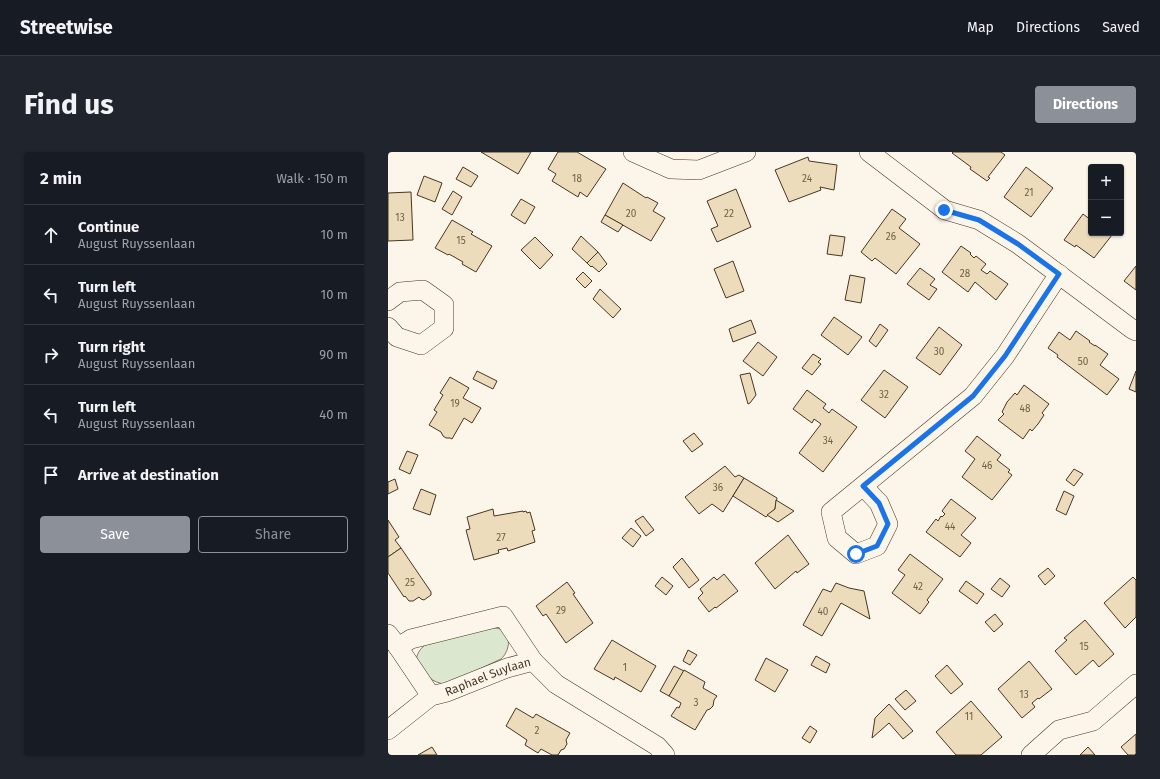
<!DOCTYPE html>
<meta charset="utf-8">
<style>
body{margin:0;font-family:"Fira Sans",sans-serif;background:#20242c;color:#f1f3f6}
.controls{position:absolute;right:12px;top:12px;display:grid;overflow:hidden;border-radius:4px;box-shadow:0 1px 3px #0004}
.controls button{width:36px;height:36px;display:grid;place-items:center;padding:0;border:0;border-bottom:1px solid #363941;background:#171b24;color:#f1f3f6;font:20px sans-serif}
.stop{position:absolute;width:12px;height:12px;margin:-9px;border:3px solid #1a73e8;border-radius:50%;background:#fff}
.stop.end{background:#1a73e8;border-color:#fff;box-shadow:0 1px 4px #0008}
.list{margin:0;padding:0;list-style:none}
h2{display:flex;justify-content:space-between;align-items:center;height:52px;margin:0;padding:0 16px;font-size:17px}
h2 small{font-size:13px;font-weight:400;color:#9ea1a6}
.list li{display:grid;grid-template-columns:26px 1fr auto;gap:12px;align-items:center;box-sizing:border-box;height:60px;padding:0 16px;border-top:1px solid #363941}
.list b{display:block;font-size:15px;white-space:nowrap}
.list p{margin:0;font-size:13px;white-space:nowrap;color:#9ea1a6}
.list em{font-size:13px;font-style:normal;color:#9ea1a6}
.actions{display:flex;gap:8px;padding:12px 16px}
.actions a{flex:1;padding:9px 0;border:1px solid #8c9099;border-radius:4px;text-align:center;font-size:14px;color:#8c9099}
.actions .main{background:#8c9099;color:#fff}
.icon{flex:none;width:22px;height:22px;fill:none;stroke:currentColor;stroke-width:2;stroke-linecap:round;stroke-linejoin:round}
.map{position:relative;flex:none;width:748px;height:603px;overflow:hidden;border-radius:4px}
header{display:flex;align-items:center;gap:24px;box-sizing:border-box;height:56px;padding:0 20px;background:#171b24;border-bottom:1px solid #363941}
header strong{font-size:19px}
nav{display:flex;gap:22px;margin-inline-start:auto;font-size:14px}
.intro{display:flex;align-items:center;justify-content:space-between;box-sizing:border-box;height:96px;padding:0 24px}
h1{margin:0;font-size:28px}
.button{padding:10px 18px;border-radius:4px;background:#8c9099;color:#fff;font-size:14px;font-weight:700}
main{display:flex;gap:24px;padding:0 24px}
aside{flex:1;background:#171b24;border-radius:4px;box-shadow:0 1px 3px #0004}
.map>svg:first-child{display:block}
</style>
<header>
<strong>Streetwise</strong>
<nav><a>Map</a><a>Directions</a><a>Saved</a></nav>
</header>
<div class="intro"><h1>Find us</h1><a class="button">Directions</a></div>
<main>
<aside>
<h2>2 min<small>Walk · 150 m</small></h2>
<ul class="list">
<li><svg class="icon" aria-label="ahead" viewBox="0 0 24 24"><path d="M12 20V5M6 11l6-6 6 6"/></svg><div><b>Continue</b><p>August Ruyssenlaan</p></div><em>10 m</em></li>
<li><svg class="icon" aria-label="left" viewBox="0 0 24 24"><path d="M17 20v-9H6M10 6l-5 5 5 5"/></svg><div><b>Turn left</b><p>August Ruyssenlaan</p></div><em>10 m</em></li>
<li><svg class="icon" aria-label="right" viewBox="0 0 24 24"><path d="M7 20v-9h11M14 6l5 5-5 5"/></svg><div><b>Turn right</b><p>August Ruyssenlaan</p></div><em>90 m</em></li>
<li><svg class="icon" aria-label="left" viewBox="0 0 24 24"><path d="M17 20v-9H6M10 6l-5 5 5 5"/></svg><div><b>Turn left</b><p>August Ruyssenlaan</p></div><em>40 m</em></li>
<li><svg class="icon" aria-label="arrive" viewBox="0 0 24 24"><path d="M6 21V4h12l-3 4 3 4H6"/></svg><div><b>Arrive at destination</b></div></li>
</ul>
<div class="actions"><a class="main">Save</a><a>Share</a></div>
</aside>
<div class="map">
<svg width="748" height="603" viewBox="0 0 748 603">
<rect width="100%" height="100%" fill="#fbf6e9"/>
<!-- green -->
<path fill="#dce7d0" stroke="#887966" d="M103,475c3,1 7,1 9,2 13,6 9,23 1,30l-54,25c-16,0 -22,-11 -31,-23 1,-7 3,-11 9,-16z"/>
<!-- building -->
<g fill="#ecdcbc" stroke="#4a3520">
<path d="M93,0h50l-13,22z"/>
<path d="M170,0h19l29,17 -19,28 -7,-5 -2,5 -26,-16 4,-7 -8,-5z"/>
<path d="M565,0h48l4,3 -17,22 2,1 -3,3 -17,-12 1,-2 -19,-14z"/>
<path d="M420,5l1,4 28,4 -3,25 -14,-3 1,3 -32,12 -14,-32z"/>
<path d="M75,15l15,9 -7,11 -15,-8z"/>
<path d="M638,15l27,21 -22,29 -27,-20z"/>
<path d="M36,24l18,7 -7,19 -18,-7z"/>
<path d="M235,31l23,15 1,-1 11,6 -5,8 12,7 -14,23 -46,-26z"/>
<path d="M348,37l15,38 -34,15 -6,-13 7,-3 -11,-25z"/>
<path d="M65,39l9,6 -10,18 -10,-6z"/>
<path d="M23,40l2,48 -25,1v-48z"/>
<path d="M133,47l14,8 -10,17 -14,-9z"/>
<path d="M504,57l14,10 -7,9 21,16 -24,30 -21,-16 -3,3 -11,-9z"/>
<path d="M695,62l8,6v13h18l3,2 -18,23 -18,-13 -1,2 -11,-7z"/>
<path d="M217,63l18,10 -5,7 -17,-10z"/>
<path d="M64,68l21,12 -2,2 21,12 -16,26 -14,-8 1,-2 -14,-8 -1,1 -13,-7z"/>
<path d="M442,83l15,2 -3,19 -15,-2z"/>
<path d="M193,84l17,16 -11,11 -15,-14z"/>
<path d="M147,85l18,18 -13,14 -19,-19z"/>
<path d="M573,94l10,7 -1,1 4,4 2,-2 10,8 -5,6 6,4 3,-3 18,13 -12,16 -21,-18 -7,10 -26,-20z"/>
<path d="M210,100l9,12 -8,8 -7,-6 -1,1 -4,-4z"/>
<path d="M345,109l11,30 -18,7 -12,-29z"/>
<path d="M748,114v24l-12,-9z"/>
<path d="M532,116l15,11 -5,6 7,4 -8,11 -22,-16z"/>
<path d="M195,120l9,9 -7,7 -9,-9z"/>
<path d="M462,123l15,3 -4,25 -16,-3z"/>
<path d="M212,137l21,20 -8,9 -20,-19z"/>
<path d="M446,165l28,20 -14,18 -27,-20z"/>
<path d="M363,168l5,13 -23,9 -4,-13z"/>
<path d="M492,172l8,6 -12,17 -7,-6z"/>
<path d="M551,175l23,18 -22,30 -24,-17z"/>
<path d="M688,179l14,10 -1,1 6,4v-1l13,9 -8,11 19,14 -12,16 -50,-38 1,-2 -10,-7 11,-16 11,8z"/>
<path d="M370,190l19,15 -14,19 -20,-15z"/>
<path d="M425,202l8,5 -3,3 3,2 -9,11 -10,-7z"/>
<path d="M496,218l24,17 -23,31 -24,-18z"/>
<path d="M89,219l20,10 -4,8 -20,-10z"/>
<path d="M748,219v21l-7,-3z"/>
<path d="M362,221l6,22 -6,8 -2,1 -8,-29z"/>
<path d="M62,225l19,11 -6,10 18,10 -9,15 -8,-5 -12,21 -2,-1h-4l-3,-2 -2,-4 -12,-7 8,-13 -3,-2 9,-15 -3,-2z"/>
<path d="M636,233l25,19 -7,9 2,2 -6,9 -6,7 -2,-2 -7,10 -25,-19 6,-6 -2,-2 5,-10 8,-9 2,2z"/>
<path d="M419,238l19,14 -3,4 6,5 3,-4 25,18 -34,45 -24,-19 22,-29 -7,-5 -2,4 -19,-14z"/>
<path d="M306,281l9,11 -11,8 -9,-11z"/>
<path d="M589,284l24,19 -4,5 13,10 -2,2 4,3 -20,25 -30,-23 13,-18 -10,-8z"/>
<path d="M19,299l11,4 -8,19 -11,-5z"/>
<path d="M337,314l10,11 4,-2 5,3 -21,34 -11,-8 -13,10 -14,-17z"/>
<path d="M686,317l9,5 -9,12 -8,-6z"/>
<path d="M356,326l33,20 -2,11 -9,8 -33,-21z"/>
<path d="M7,327l3,10 -10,5v-12z"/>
<path d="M33,337l15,6 -6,20 -17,-6z"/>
<path d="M676,339l10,5 -8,19 -10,-5z"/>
<path d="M563,347l25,19 -15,17 10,8 -11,14 -34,-25 10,-13 2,2 3,-5 1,1 3,-3 -3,-3z"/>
<path d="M388,348l18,11 -16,11 -11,-7 8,-6z"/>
<path d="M105,357l1,7 29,-5v1l3,-1 1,2 3,-1 5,18 -3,1 3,11 -27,9 -1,-3 -9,2 1,3 -25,7 -8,-30 4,-1 -3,-12z"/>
<path d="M255,364l11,14 -8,6 -11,-15z"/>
<path d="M0,368l11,17 -4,3 6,8 -13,9z"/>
<path d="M243,376l10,8 -8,11 -11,-9z"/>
<path d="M400,383l21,29 -12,9 -1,-2 -21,18 -20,-26z"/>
<path d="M13,396l30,44v3l-7,5 -3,-1 -2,-2 -6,4h-4l-4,-5 -1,1 -16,-24v-16z"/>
<path d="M522,402l33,25 -16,21 2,2 -9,12 -28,-21 13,-18 -7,-5z"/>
<path d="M294,406l17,22 -10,8 -16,-21z"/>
<path d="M660,416l7,8 -10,9 -7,-9z"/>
<path d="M336,422l14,17 -22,17 -1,-1 -6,5 -11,-14 5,-5 -3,-4 14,-12 3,3z"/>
<path d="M274,425l11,9 -7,9 -11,-9z"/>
<path d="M745,425l3,3v37l-11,11 -21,-25z"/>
<path d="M612,426l10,8 -8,11 -11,-8z"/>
<path d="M578,429l18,13 -7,10 -18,-13z"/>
<path d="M179,430l8,11 -2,1 20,29 -27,20 -20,-29 -3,2 -7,-10z"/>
<path d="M448,431l13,5 15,3 6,28 -29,-16 -19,33 -19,-11 20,-36 8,3z"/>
<path d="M607,462l8,10 -9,8 -9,-10z"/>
<path d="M697,468l29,34 -15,13 -6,-7 -17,15 -21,-24 12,-11 -3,-2z"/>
<path d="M224,488l44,26 -15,26 -26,-15 -1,3 -20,-11z"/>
<path d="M300,498l9,5 -7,10 -7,-4z"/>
<path d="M428,504l14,8 -4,9 -15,-8z"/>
<path d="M378,506l22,12 -13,22 -20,-12z"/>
<path d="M641,509l23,28 -13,10 -1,-1 -6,5 3,4 -13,11 -24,-29z"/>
<path d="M559,513l16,19 -12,10 -16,-18z"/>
<path d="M286,514l10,5 -15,25 -9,-5z"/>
<path d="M296,518l21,12 -2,6 14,8 -3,4 -1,6 -3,3 -3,1 -12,20 -24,-14 6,-9 2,1 2,-5 -12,-7z"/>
<path d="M518,538l10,11 -11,9 -10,-11z"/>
<path d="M583,549l31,36 -21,18h-25l-20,-23z"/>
<path d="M501,552l24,27 -10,8 -14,-16 -17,15 3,-20z"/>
<path d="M128,556l17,10 3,-4 34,19 -4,7 1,4 -3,5 -3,1 -3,5h-6l-11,-6 -3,4 -13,-8 2,-5 -21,-14z"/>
<path d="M422,574l7,5 -7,12 -8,-5z"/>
<path d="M748,582v21h-8l-7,-8z"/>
<path d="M44,595l5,8h-19z"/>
<path d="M700,595l7,8h-15z"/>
</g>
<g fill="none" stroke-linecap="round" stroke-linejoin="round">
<defs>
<g id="street">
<path d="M245,0l38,17 28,1 47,-18"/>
<path d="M481,0l76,58 34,10 39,24 114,85 4,2"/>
<path d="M0,149l12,-9 23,-2 21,15v23l-23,17 -24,-8 -9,-10"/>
<path d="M475,334l16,17 9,21 -11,22 -21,8 -19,-16 -6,-26 142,-116 32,-40 54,-82"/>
<path d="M0,482l10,13 13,-8 92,-23 30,45"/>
<path d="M10,495l33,49"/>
<path id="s1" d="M0,578l43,-34 16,-4 60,-24 26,-7 23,23 101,62 8,9"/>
<path d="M643,603l28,-25 34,-9 43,-37"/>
</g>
</defs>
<!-- street casing -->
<use href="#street" stroke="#4a3520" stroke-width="20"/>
<!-- street -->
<use href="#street" stroke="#fbf6e9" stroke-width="19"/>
</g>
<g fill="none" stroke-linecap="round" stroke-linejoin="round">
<!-- route -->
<path stroke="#1a73e8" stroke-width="5" d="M468,402l21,-8 11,-22 -9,-21 -16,-17 110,-90 32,-40 54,-82 -41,-30 -39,-24 -35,-10"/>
</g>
<g text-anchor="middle" stroke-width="3" stroke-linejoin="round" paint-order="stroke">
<!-- number labels -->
<g font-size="10" fill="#725f47">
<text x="189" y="30">18</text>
<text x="419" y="30">24</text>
<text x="641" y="44">21</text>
<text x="243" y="65">20</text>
<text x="341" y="65">22</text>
<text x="12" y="69">13</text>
<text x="503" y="88">26</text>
<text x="73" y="92">15</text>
<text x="577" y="125">28</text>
<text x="551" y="203">30</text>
<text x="695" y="213">50</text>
<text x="496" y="246">32</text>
<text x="67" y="255">19</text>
<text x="637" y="260">48</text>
<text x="440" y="292">34</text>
<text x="599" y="317">46</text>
<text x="330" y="339">36</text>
<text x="562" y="378">44</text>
<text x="113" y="389">27</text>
<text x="22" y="434">25</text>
<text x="530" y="438">42</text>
<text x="173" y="462">29</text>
<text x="435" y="463">40</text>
<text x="696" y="498">15</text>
<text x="237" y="519">1</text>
<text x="636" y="546">13</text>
<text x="308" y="554">3</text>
<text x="581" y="568">11</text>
<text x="149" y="582">2</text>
</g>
<!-- street labels -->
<g font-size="12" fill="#4a3520" stroke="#fbf6e9">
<text dy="4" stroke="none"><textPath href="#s1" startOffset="115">Raphael Suylaan</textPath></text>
</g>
</g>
</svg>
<div class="controls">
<button>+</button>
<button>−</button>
</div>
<div class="stop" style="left:468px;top:402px"></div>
<div class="stop end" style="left:556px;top:58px"></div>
</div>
</main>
